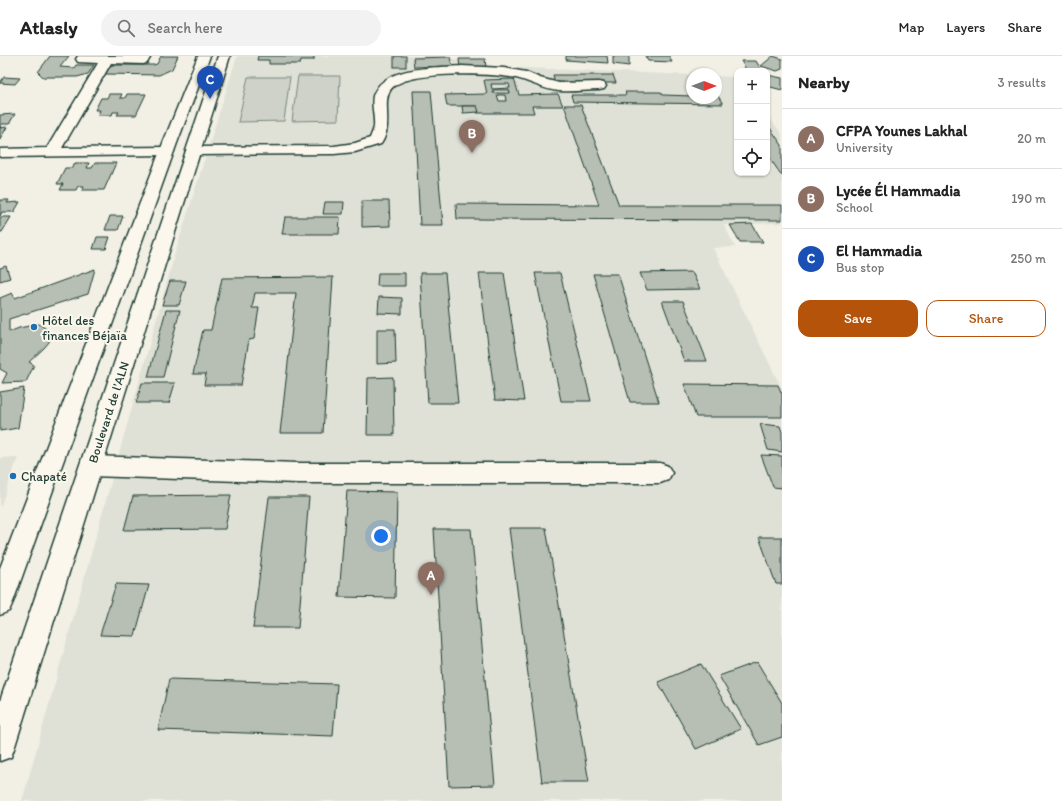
<!DOCTYPE html>
<meta charset="utf-8">
<style>
body{margin:0;font-family:Itim,sans-serif;background:#f2f2f2;color:#222}
.controls{position:absolute;right:12px;top:12px;display:grid;overflow:hidden;border-radius:8px;box-shadow:0 1px 3px #0004}
.controls button{width:36px;height:36px;display:grid;place-items:center;padding:0;border:0;border-bottom:1px solid #e0e0e0;background:#fff;color:#222;font:20px sans-serif}
.compass{position:absolute;left:686px;top:12px;width:36px;height:36px;border-radius:50%;background:#fff;box-shadow:0 1px 3px #0004;rotate:90deg}
.you{position:absolute;left:381px;top:480px;width:14px;height:14px;margin:-10px;border:3px solid #fff;border-radius:50%;background:#1a73e8;box-shadow:0 0 0 6px #1a73e833}
.badge{display:grid;place-items:center;width:26px;height:26px;border-radius:50%;background:#b45309;color:#fff;font-size:13px;font-weight:700}
.pin{position:absolute;translate:-50% -33px;filter:drop-shadow(0 1px 2px #0008)}
.pin::after{content:'';position:absolute;top:21px;width:14px;height:12px;background:inherit;clip-path:polygon(0 0,100% 0,50% 100%)}
.list{margin:0;padding:0;list-style:none}
h2{display:flex;justify-content:space-between;align-items:center;height:52px;margin:0;padding:0 16px;font-size:17px}
h2 small{font-size:13px;font-weight:400;color:#767676}
.list li{display:grid;grid-template-columns:26px 1fr auto;gap:12px;align-items:center;box-sizing:border-box;height:60px;padding:0 16px;border-top:1px solid #e0e0e0}
.list b{display:block;font-size:15px;white-space:nowrap}
.list p{margin:0;font-size:13px;white-space:nowrap;color:#767676}
.list em{font-size:13px;font-style:normal;color:#767676}
.actions{display:flex;gap:8px;padding:12px 16px}
.actions a{flex:1;padding:9px 0;border:1px solid #b45309;border-radius:12px;text-align:center;font-size:14px;color:#b45309}
.actions .main{background:#b45309;color:#fff}
.icon{flex:none;width:22px;height:22px;fill:none;stroke:currentColor;stroke-width:2;stroke-linecap:round;stroke-linejoin:round}
.map{position:relative;flex:none;width:782px;height:745px;overflow:hidden}
header{display:flex;align-items:center;gap:24px;box-sizing:border-box;height:56px;padding:0 20px;background:#fff;border-bottom:1px solid #e0e0e0}
header strong{font-size:19px}
nav{display:flex;gap:22px;margin-inline-start:auto;font-size:14px}
.search{width:280px;height:36px;background:#f2f2f2;display:flex;align-items:center;gap:10px;box-sizing:border-box;padding:0 14px;border-radius:22px;color:#767676;font-size:15px}
main{display:flex}
aside{flex:1;background:#fff}
.map>svg:first-child{display:block}
</style>
<header>
<strong>Atlasly</strong>
<div class="search"><svg class="icon" aria-label="search" viewBox="0 0 24 24"><circle cx="10" cy="10" r="6"/><path d="M15 15l6 6"/></svg>Search here</div>
<nav><a>Map</a><a>Layers</a><a>Share</a></nav>
</header>
<main>
<div class="map">
<svg width="782" height="745" viewBox="0 0 782 745">
<rect width="100%" height="100%" fill="#f2f0e5"/>
<filter id="ink" filterUnits="userSpaceOnUse"><feTurbulence type="fractalNoise" baseFrequency=".025" numOctaves="2"/><feDisplacementMap in="SourceGraphic" scale="8" xChannelSelector="R" yChannelSelector="G"/><feConvolveMatrix kernelMatrix="1 2 1 2 8 2 1 2 1" color-interpolation-filters="sRGB"/></filter>
<g filter="url(#ink)">
<!-- built -->
<g fill="#e0e1d6">
<path d="M237,0h198l66,11 191,8v23h24v-22l21,1v96h30v-58l15,19v89l-58,2 11,22 -22,1 69,141v412h-760l153,-548z"/>
<path d="M18,401l-18,51v-50z"/>
</g>
<!-- green -->
<g fill="#cfd2c8" stroke="#77887e">
<path d="M298,20h42l-2,44 -46,1z"/>
<path d="M248,21h42l-6,44 -46,1z"/>
</g>
<!-- building -->
<g fill="#b7beb3" stroke="#1f3d34" fill-rule="evenodd">
<path d="M50,0h19l-9,11 14,1 2,-3h18l-6,9 -11,3h-34l-5,-5z"/>
<path d="M161,0h17l-6,13 -13,6 -54,-1 6,-9h42l4,-1z"/>
<path d="M258,0h56v4h-13l-1,4h-31v-4h-12z"/>
<rect x="394" y="0" width="12" height="11"/>
<path d="M566,0h41l1,7 -42,-3z"/>
<path d="M613,0h16v10l-16,-2z"/>
<path d="M645,0h24l3,6 -24,-1z"/>
<path d="M773,0l9,3v10l-5,2 -16,-5z"/>
<path d="M450,1l2,9 -38,1 -1,-9z"/>
<path d="M459,3h26l1,9h-26z"/>
<path d="M741,5h15l6,10h-15z"/>
<path d="M553,19h60l3,8h-61z"/>
<path d="M767,19l15,3v12l-15,-4z"/>
<path d="M4,21l16,1 -5,6 -15,-1z"/>
<path d="M514,23l5,16 39,-1 5,12h-31l2,7h-57l-1,-7h-29l-2,-11 42,-1 -3,-14zM491,28h18l1,4 -18,1zM493,34h16l1,3h-17zM497,39h8l1,6h-7z"/>
<path d="M413,35h18l12,134h-23z"/>
<path d="M625,36h36l2,3 29,1v2h24v-2h2l5,8 -150,-2 -2,-7h55z"/>
<path d="M109,38h13l-2,4h5l2,-4h19l-10,21h-19l2,-3h-6l-1,3h-14l2,-5h-5l6,-12h6z"/>
<path d="M564,49h17l38,100h163v15l-325,-1 -1,-15 143,1z"/>
<path d="M462,50h15l2,6 -16,1z"/>
<path d="M15,58l-6,10h-7l-2,4 7,-1 -7,12v-24z"/>
<path d="M767,68l15,21v31l-15,-22z"/>
<path d="M75,107h14l-2,5h5l3,-5h21l-12,27h-22l2,-4h-6l-2,4h-16l3,-6h-6l8,-16h7z"/>
<path d="M0,144h9l-2,3 13,-1 -6,10h-12l-2,4z"/>
<path d="M362,145h27l1,25 -28,1z"/>
<path d="M325,146h19l-1,12h-20z"/>
<path d="M110,160h13l-5,14h-13z"/>
<path d="M0,161h11l-9,15h-2z"/>
<path d="M285,161h55l-1,17h-57z"/>
<path d="M752,168l11,18h-23l-10,-17z"/>
<path d="M97,181h13l-4,12h-13z"/>
<path d="M6,210l4,12 -10,3v-13z"/>
<path d="M95,213l-7,25 -79,25v13l10,-4 20,-4 6,4 5,7 -1,7 -5,6 -15,14 5,3 -8,17 -24,1 5,-10 -7,-4v-71l12,-5 3,5z"/>
<path d="M692,216l8,17 -53,1 -7,-17z"/>
<path d="M378,217h27v13h-28z"/>
<path d="M420,217h25l13,130h-30z"/>
<path d="M479,217h25l20,128 -29,-1z"/>
<path d="M535,217h25l31,128h-30z"/>
<path d="M593,218h25l41,128h-29z"/>
<path d="M333,221l-10,156h-43l16,-140h-41l-3,15h7l-5,31 -5,1 -8,45h-37l2,-11h-13l10,-44h8l11,-52z"/>
<path d="M170,225h16l-7,24h-17z"/>
<path d="M379,241l23,1v16l-24,-1z"/>
<path d="M662,245h21l24,60h-23z"/>
<path d="M166,254h14l-17,67h-15z"/>
<path d="M377,273h18l1,34 -19,1z"/>
<path d="M393,321l1,58h-27l1,-57z"/>
<path d="M142,327h33l-6,20h-33z"/>
<path d="M684,328l94,1 4,9v23h-86z"/>
<path d="M24,332l-6,40 -18,3v-39z"/>
<path d="M760,368l20,2 2,6v20l-14,-2z"/>
<path d="M761,399l21,1v32l-9,-1z"/>
<path d="M347,435l50,1 -2,106 -56,-1z"/>
<path d="M231,439l-6,34 -101,1 9,-34z"/>
<path d="M269,441h40l-11,131h-45z"/>
<path d="M509,472h37l43,254h-47z"/>
<path d="M434,473h37l24,256 -46,1z"/>
<path d="M759,481h23v47h-6z"/>
<path d="M116,528l33,1 -14,51 -35,-1z"/>
<path d="M757,606l25,41v34l-23,8 -40,-69z"/>
<path d="M701,608l40,65 -45,20 -38,-67z"/>
<path d="M169,623l168,5 -4,52 -175,-6z"/>
</g>
<g fill="none" stroke-linecap="round" stroke-linejoin="round">
<defs>
<g id="minor">
<path d="M78,0h73l-4,7 -4,1 -32,-1 -49,85 105,-1 5,1 2,3 -2,3 -5,1 -167,2v-8l47,-1 51,-85 -20,-1 -2,-3z"/>
<path d="M462,10l42,2 22,4 14,6 19,5 40,-1 5,1 2,3 -2,3 -5,1c-13,0 -27,2 -40,1 -15,-1 -29,-10 -43,-13 -24,-5 -110,-8 -125,11 -10,13 3,36 -10,55l-26,8 -21,2 -141,1 -5,-1 -2,-3 2,-3 5,-1 141,-1 21,-3 15,-5c1,-3 3,-7 4,-11 1,-10 -3,-22 -1,-31 10,-31 63,-28 89,-30z"/>
<path d="M91,400l206,7h363l8,3 4,7 -4,7 -8,3h-363l-206,-7 -8,-3 -3,-7 3,-7z"/>
</g>
<g id="major">
<path d="M198,0h12l-33,87 -164,459 -4,9 -9,4v-47l163,-425z"/>
<path d="M218,0h12l-215,690 -4,11 -11,4v-60z"/>
</g>
</defs>
<!-- minor casing -->
<use href="#minor" stroke="#1f3d34" stroke-width="3"/>
<!-- major casing -->
<use href="#major" stroke="#1f3d34" stroke-width="3"/>
<!-- minor -->
<use href="#minor" fill="#fbf7ec" fill-rule="evenodd"/>
<!-- major -->
<use href="#major" fill="#fbf7ec" fill-rule="evenodd"/>
</g>
</g>
<!-- markers -->
<g fill="#1f6fb2" stroke="#fbf7ec" stroke-width="1.5">
<circle cx="34" cy="271" r="4"/>
<circle cx="13" cy="420" r="4"/>
</g>
<g text-anchor="middle" stroke-width="4" stroke-linejoin="round" paint-order="stroke">
<!-- poi labels -->
<g font-size="13" fill="#1f3d34" stroke="#fbf7ec" text-anchor="start">
<text x="42" y="269">Hôtel des<tspan x="42" dy="15">finances Béjaïa</tspan></text>
<text x="21" y="425">Chapaté</text>
</g>
<!-- street labels -->
<g font-size="13" fill="#1f3d34" stroke="#fbf7ec">
<text transform="translate(108 356) rotate(-72)" y="5">Boulevard de l'ALN</text>
</g>
</g>
</svg>
<div class="controls">
<button>+</button>
<button>−</button>
<button><svg class="icon" aria-label="locate" viewBox="0 0 24 24"><circle cx="12" cy="12" r="6"/><path d="M12 2v4M12 18v4M2 12h4M18 12h4"/></svg></button>
</div>
<svg class="compass" viewBox="-18 -18 36 36"><path d="M0-13l5 13h-10z" fill="#e53935"/><path d="M0 13l5-13h-10z" fill="#767676"/></svg>
<div class="you"></div>
<div class="pin badge" style="left:431px;top:539px;background:#8d6e63">A</div>
<div class="pin badge" style="left:472px;top:97px;background:#8d6e63">B</div>
<div class="pin badge" style="left:210px;top:43px;background:#1a4fb4">C</div>
</div>
<aside>
<h2>Nearby<small>3 results</small></h2>
<ul class="list">
<li><span class="badge" style="background:#8d6e63">A</span><div><b>CFPA Younes Lakhal</b><p>University</p></div><em>20 m</em></li>
<li><span class="badge" style="background:#8d6e63">B</span><div><b>Lycée Él Hammadia</b><p>School</p></div><em>190 m</em></li>
<li><span class="badge" style="background:#1a4fb4">C</span><div><b>El Hammadia</b><p>Bus stop</p></div><em>250 m</em></li>
</ul>
<div class="actions"><a class="main">Save</a><a>Share</a></div>
</aside>
</main>
